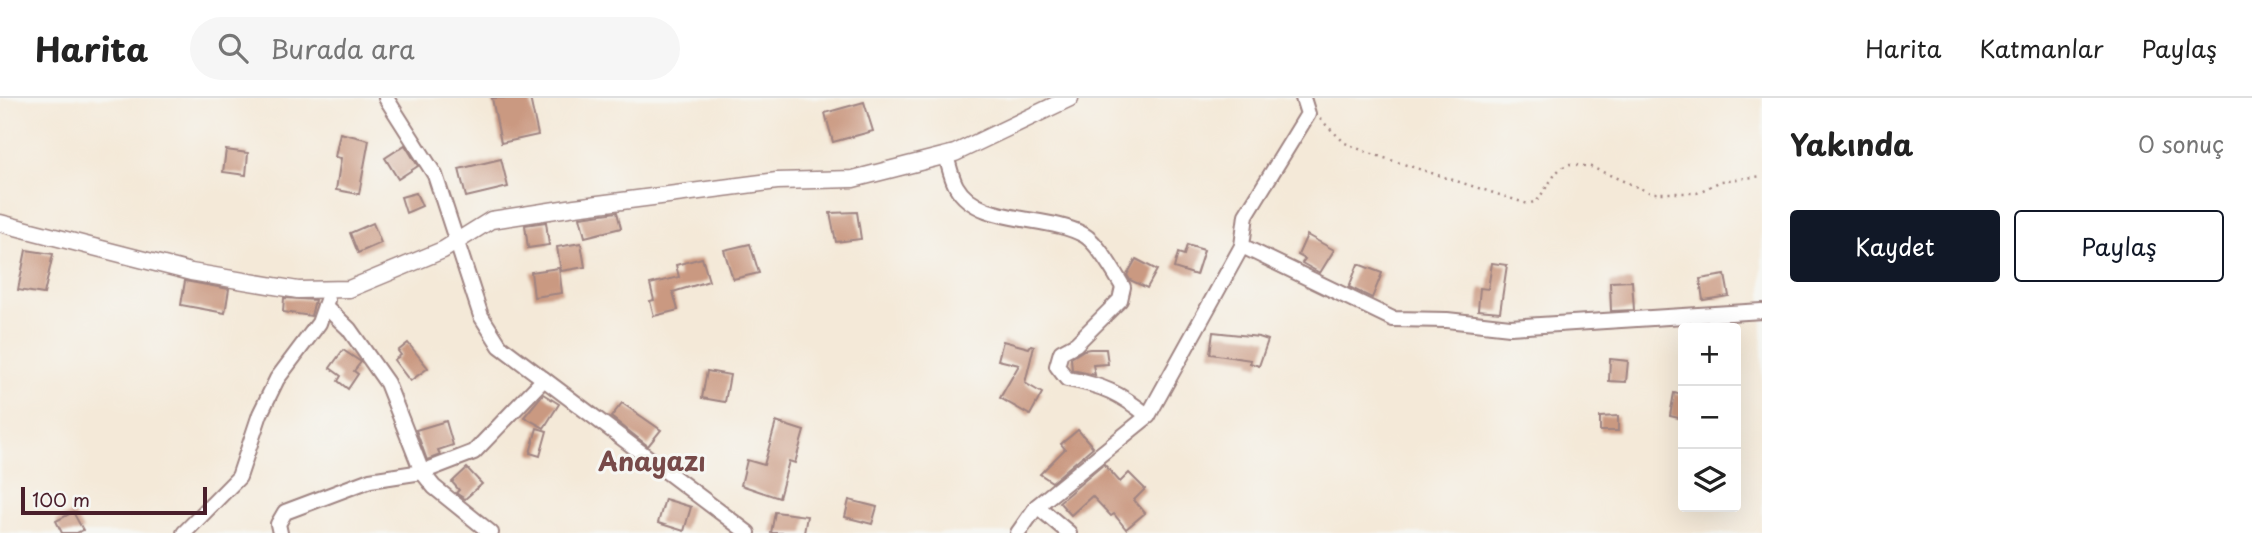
<!DOCTYPE html>
<html lang="tr">
<meta charset="utf-8">
<style>
body{margin:0;font-family:"Playpen Sans",sans-serif;background:#f6f6f6;color:#222}
.controls{position:absolute;right:21px;bottom:21px;display:grid;overflow:hidden;border-radius:7px;box-shadow:0 7px 28px #0002}
.controls button{width:63px;height:63px;display:grid;place-items:center;padding:0;border:0;border-bottom:2px solid #e0e0e0;background:#fff;color:#222;font:35px sans-serif}
.scale{position:absolute;left:21px;bottom:18px;width:186px;box-sizing:border-box;padding-left:7px;border:4px solid #4a1f2b;border-top:0;font-size:19px;line-height:24px;white-space:nowrap;color:#4a1f2b;-webkit-text-stroke:5px #f6f6f2;paint-order:stroke}
.list{margin:0;padding:0;list-style:none}
h2{display:flex;justify-content:space-between;align-items:center;height:91px;margin:0;padding:0 28px;font-size:30px}
h2 small{font-size:23px;font-weight:400;color:#767676}
.actions{display:flex;gap:14px;padding:21px 28px}
.actions a{flex:1;padding:16px 0;border:2px solid #111827;border-radius:7px;text-align:center;font-size:24px;color:#111827}
.actions .main{background:#111827;color:#fff}
.icon{flex:none;width:38px;height:38px;fill:none;stroke:currentColor;stroke-width:2;stroke-linecap:round;stroke-linejoin:round}
.map{position:relative;flex:none;width:1762px;height:435px;overflow:hidden}
header{display:flex;align-items:center;gap:42px;box-sizing:border-box;height:98px;padding:0 35px;background:#fff;border-bottom:2px solid #e0e0e0}
header strong{font-size:33px}
nav{display:flex;gap:38px;margin-inline-start:auto;font-size:24px}
.search{width:490px;height:63px;background:#f6f6f6;display:flex;align-items:center;gap:18px;box-sizing:border-box;padding:0 24px;border-radius:38px;color:#767676;font-size:26px}
main{display:flex}
aside{flex:1;background:#fff}
.map>svg:first-child{display:block}
</style>
<header>
<strong>Harita</strong>
<div class="search"><svg class="icon" aria-label="search" viewBox="0 0 24 24"><circle cx="10" cy="10" r="6"/><path d="M15 15l6 6"/></svg>Burada ara</div>
<nav><a>Harita</a><a>Katmanlar</a><a>Paylaş</a></nav>
</header>
<main>
<div class="map">
<svg width="1762" height="435" viewBox="0 0 1762 435">
<rect width="100%" height="100%" fill="#f6f6f2"/>
<filter id="ink" filterUnits="userSpaceOnUse"><feTurbulence type="fractalNoise" baseFrequency=".0143" numOctaves="2"/><feDisplacementMap in="SourceGraphic" scale="14" xChannelSelector="R" yChannelSelector="G"/><feConvolveMatrix kernelMatrix="1 2 1 2 8 2 1 2 1" color-interpolation-filters="sRGB"/></filter>
<filter id="wash" filterUnits="userSpaceOnUse"><feTurbulence type="fractalNoise" baseFrequency=".00686" numOctaves="4" result="noise"/><feDisplacementMap in="SourceGraphic" scale="28" xChannelSelector="R" yChannelSelector="G"/><feGaussianBlur stdDeviation="1.57" result="paint"/><feColorMatrix in="noise" values="0 0 0 0 0 0 0 0 0 0 0 0 0 0 0 0 0 1.4 0 .05"/><feComposite in="paint" operator="in"/></filter>
<g filter="url(#wash)">
<rect width="100%" height="100%" fill="#f4e9d8"/>
<g id="blocks">
<!-- building -->
<g fill="#ca9981">
<path d="M492,0h38l8,37 -37,8z"/>
<path d="M864,4l9,29 -40,11 -8,-29z"/>
<path d="M340,35l29,7 -10,54 -23,-4 5,-32 -6,-1z"/>
<path d="M405,47l13,21 -20,13 -13,-21z"/>
<path d="M226,52l22,3 -2,22 -23,-3z"/>
<path d="M501,61l7,28 -42,10 -7,-28z"/>
<path d="M416,95l6,13 -16,7 -5,-16z"/>
<path d="M617,114l4,16 -36,9 -5,-20z"/>
<path d="M857,114l4,27 -25,3 -6,-29z"/>
<path d="M546,124l3,23 -21,3 -3,-23z"/>
<path d="M373,125l8,20 -23,10 -8,-20z"/>
<path d="M1307,137l27,15 -14,23 -18,-10 3,-4 -7,-4z"/>
<path d="M581,145l4,24 -24,4 -4,-24z"/>
<path d="M750,146l9,29 -26,6 -9,-29z"/>
<path d="M1187,147l17,5 -8,25 -22,-7 4,-15 6,2z"/>
<path d="M26,152l27,4 -9,40 -26,-4z"/>
<path d="M702,160l7,23 -36,11 5,18 -24,6 -4,-15 4,-1 -4,-16 29,-7 -3,-12z"/>
<path d="M1136,161l21,11 -10,18 -17,-8 -3,-5z"/>
<path d="M1492,165l15,2 -7,47 -22,-2 2,-22 8,1z"/>
<path d="M1358,166l24,9 -10,25 -23,-11z"/>
<path d="M559,170l3,25 -28,4 -3,-25z"/>
<path d="M1725,177l4,21 -26,4 -3,-21z"/>
<path d="M185,183l44,8 -4,24 -44,-8z"/>
<path d="M1632,183l2,29 -23,1 -1,-29z"/>
<path d="M284,200l31,2 -4,16 -28,-4z"/>
<path d="M1213,234l46,5 9,3 -9,26 -9,-3 1,-3 -41,-6z"/>
<path d="M1003,243l26,7 2,-3 3,1 -9,37 17,10 -12,22 -30,-17 19,-33 -21,-5z"/>
<path d="M408,245l20,25 -18,13 -16,-21 7,-5 -3,-4z"/>
<path d="M1090,251h16l2,15 -15,1 2,10 -23,-5 -1,-12 13,-8z"/>
<path d="M343,252l18,12 -7,9 4,3 -10,15 -10,-8 3,-5 -11,-8z"/>
<path d="M1610,261l18,2 -2,21 -17,-1z"/>
<path d="M707,273l23,4 -5,27 -23,-4z"/>
<path d="M1674,295l9,2v24l-13,-3z"/>
<path d="M543,296l16,10 -15,24 -20,-11z"/>
<path d="M622,305l39,27 -13,16 -37,-29z"/>
<path d="M1618,318v15h-18v-14z"/>
<path d="M446,323l7,24 -15,5 2,5 -13,5 -11,-30z"/>
<path d="M776,324l28,9 -9,32 -6,-2 -10,37 -38,-13 6,-25 17,5z"/>
<path d="M537,330l10,3 -7,25 -10,-3z"/>
<path d="M1078,332l15,17 -41,35 -12,-8 25,-25 -4,-5z"/>
<path d="M1104,366l16,18 9,-9 16,16 -11,11 11,13 -19,16 -12,-15 -3,2 -19,-20 -21,19 -12,-13z"/>
<path d="M467,370l15,16 -17,15 -9,-6 3,-3 -7,-8z"/>
<path d="M665,401l26,8 -7,24 -26,-8z"/>
<path d="M849,402l28,7 -5,17 -27,-7z"/>
<path d="M73,414l10,18 -6,3h-15l-6,-12z"/>
<path d="M775,414l32,4 -3,17h-33z"/>
</g>
</g>
</g>
<g filter="url(#ink)">
<use href="#blocks" fill-opacity="0" stroke="#9f8482" stroke-width="2"/>
<g fill="none" stroke-linecap="round" stroke-linejoin="round">
<defs>
<g id="minor">
<path d="M386,0l49,77 46,141 19,30 248,187"/>
<path d="M946,58c3,9 5,21 10,30 22,40 91,28 128,49 14,8 30,37 39,52l-3,13 -44,44 -15,8 -4,14 10,13c35,6 53,14 81,37"/>
<path d="M1242,148l151,73 54,1 63,7 252,-16"/>
<path d="M1037,408l32,27"/>
<path d="M184,435l55,-56 21,-63 17,-35 42,-56 8,-23"/>
<path d="M280,435l-2,-9 7,-12 85,-32 52,-8 -35,-89 -38,-54 -24,-23"/>
<path d="M491,435l-57,-46 -12,-15 52,-20 70,-73"/>
<path d="M1018,435l19,-27 111,-90 94,-170 4,-31 62,-101 -5,-16"/>
</g>
<path id="tertiary" d="M0,125l191,49 107,18 51,-1 94,-39 48,-30 84,-13 202,-26 76,-2 102,-26 115,-55"/>
</defs>
<!-- minor casing -->
<use href="#minor" stroke="#9f8482" stroke-width="18"/>
<!-- tertiary casing -->
<use href="#tertiary" stroke="#9f8482" stroke-width="19"/>
<!-- path -->
<path stroke="#9f8482" stroke-width="2.5" stroke-dasharray="2 5" stroke-linecap="butt" d="M1320,21l25,24 21,9 162,52 9,-3 19,-28 5,-5 9,-4 21,3 60,26h46l24,-12 41,-5"/>
<!-- minor -->
<use href="#minor" stroke="#fff" stroke-width="14"/>
<!-- tertiary -->
<use href="#tertiary" stroke="#fff" stroke-width="16"/>
</g>
</g>
<g text-anchor="middle" stroke-width="6" stroke-linejoin="round" paint-order="stroke">
<!-- district labels -->
<g font-size="26" font-weight="bold" fill="#774a49" stroke="#f6f6f2">
<text x="652" y="373">Anayazı</text>
</g>
</g>
</svg>
<div class="controls">
<button>+</button>
<button>−</button>
<button><svg class="icon" aria-label="layers" viewBox="0 0 24 24"><path d="M12 4l9 5-9 5-9-5zM3 14l9 5 9-5"/></svg></button>
</div>
<div class="scale">100 m</div>
</div>
<aside>
<h2>Yakında<small>0 sonuç</small></h2>
<ul class="list">
</ul>
<div class="actions"><a class="main">Kaydet</a><a>Paylaş</a></div>
</aside>
</main>
